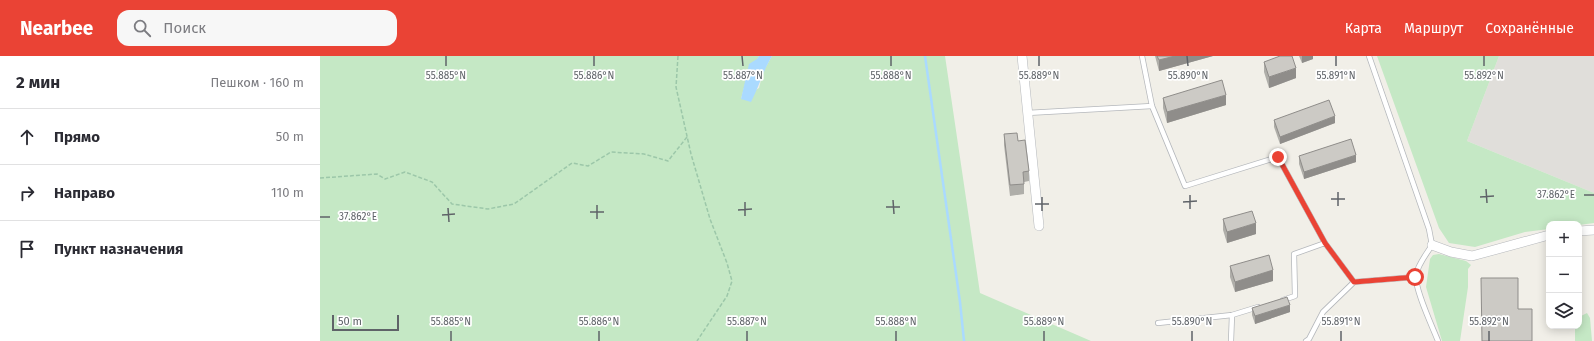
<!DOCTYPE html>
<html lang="ru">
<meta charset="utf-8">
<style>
body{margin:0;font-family:"Fira Sans",sans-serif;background:#f7f7f7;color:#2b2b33}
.controls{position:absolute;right:12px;bottom:12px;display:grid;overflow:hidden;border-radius:8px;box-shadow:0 2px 10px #0003}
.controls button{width:36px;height:36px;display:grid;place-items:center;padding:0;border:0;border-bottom:1px solid #e1e1e2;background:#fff;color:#2b2b33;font:20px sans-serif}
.scale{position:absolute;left:12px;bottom:10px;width:67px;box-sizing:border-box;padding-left:4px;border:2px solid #5f6368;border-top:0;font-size:11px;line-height:14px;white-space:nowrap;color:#5f6368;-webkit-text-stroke:3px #fff;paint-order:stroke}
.stop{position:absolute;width:12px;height:12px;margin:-9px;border:3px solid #ea4335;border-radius:50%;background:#fff}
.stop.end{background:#ea4335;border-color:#fff;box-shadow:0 1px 4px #0008}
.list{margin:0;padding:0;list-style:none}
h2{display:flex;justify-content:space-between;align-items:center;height:52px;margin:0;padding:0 16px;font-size:17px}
h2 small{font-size:13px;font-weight:400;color:#7c7c81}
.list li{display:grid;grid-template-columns:26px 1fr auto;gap:12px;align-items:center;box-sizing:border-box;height:56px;padding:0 16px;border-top:1px solid #e1e1e2}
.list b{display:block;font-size:15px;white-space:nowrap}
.list em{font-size:13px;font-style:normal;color:#7c7c81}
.icon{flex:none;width:22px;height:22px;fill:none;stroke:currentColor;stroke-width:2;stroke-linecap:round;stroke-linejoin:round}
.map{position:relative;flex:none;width:1274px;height:285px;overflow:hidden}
header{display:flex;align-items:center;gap:24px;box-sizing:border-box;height:56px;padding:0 20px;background:#ea4335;color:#fff}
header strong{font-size:19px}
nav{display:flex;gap:22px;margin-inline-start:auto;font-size:14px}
.search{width:280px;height:36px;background:#f7f7f7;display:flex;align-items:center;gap:10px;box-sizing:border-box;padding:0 14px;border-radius:12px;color:#7c7c81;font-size:15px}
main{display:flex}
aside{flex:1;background:#fff}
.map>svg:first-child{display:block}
</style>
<header>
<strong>Nearbee</strong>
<div class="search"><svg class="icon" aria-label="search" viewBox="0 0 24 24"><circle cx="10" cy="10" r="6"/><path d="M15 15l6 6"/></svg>Поиск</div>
<nav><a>Карта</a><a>Маршрут</a><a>Сохранённые</a></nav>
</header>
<main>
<aside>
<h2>2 мин<small>Пешком · 160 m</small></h2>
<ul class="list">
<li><svg class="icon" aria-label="ahead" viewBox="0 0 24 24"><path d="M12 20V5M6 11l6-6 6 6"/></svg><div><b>Прямо</b></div><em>50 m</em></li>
<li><svg class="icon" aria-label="right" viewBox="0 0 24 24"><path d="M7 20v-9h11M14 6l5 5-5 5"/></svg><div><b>Направо</b></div><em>110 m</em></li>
<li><svg class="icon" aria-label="arrive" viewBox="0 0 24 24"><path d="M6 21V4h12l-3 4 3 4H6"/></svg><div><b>Пункт назначения</b></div></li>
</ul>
</aside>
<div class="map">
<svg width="1274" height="285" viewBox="0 0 1274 285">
<rect width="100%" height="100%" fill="#f1efe8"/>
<!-- industrial -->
<path fill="#e0deda" d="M1179,0h95v137l-127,-52z"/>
<!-- green -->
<g fill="#c5e8c5">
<path d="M0,0h439l-14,28 -4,15 18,-11 4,-16 9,-16h173l35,237 111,48h-771z"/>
<path d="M1057,0h122l-32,85 127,52v30l-15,2 -30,-1v5l-24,3 -50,15 -26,-4 -10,-15z"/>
<path d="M1119,198l27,7 5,4 -3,4v18l-8,54h-18l-16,-54 4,-28 3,-4z"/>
<path d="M1267,257l3,5 2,23h-17v-15h4v-9z"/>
</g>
<!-- water -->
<path fill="#aadaff" d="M439,0h13c-9,15 -13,31 -21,46l-10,-3 8,-35 8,-5z"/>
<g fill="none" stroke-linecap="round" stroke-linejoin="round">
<!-- stream -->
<path stroke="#aadaff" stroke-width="2.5" d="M605,0l35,246 4,39"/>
<defs>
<g id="service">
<path d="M1049,0l60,173 3,16c-6,10 -14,19 -16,30 -2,13 17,53 22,66"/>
<path d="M832,50l33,80 93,-29 47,86"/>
<path d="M707,57l125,-7 -10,-50"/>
<path d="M963,244l12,-4 -1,-42 31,-11 29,39 61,-5"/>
<path d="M838,267l74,-8 26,-8"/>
<path d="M911,285l1,-26"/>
<path d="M986,285l3,-2 14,-27 31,-30"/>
</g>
<g id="minor">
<path d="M702,0l17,170"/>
<path d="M1259,175l15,-1"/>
<path d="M1112,189l19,7 21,4 77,-21"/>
</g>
</defs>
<!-- service casing -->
<use href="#service" stroke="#b5b8bc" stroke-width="6"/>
<!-- minor casing -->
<use href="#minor" stroke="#b5b8bc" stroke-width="10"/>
<!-- path -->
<g stroke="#9cc7a9" stroke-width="1.5" stroke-dasharray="4 2" stroke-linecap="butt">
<path d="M358,0l-2,31 15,67 19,65 17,44 5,18 -5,15 -30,45"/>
<path d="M0,122l57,-4 8,5 20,-7 27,10 20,22 36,5 26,-5 58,-41 16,3 23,-14 33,2 24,7 19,-24"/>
</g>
<!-- service -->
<use href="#service" stroke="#fff" stroke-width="4.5"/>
<!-- minor -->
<use href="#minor" stroke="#fff" stroke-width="9"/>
</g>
<!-- wall -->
<g fill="#afaea9">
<path d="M835,0h58l-54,15z"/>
<path d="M979,0h14v3l-11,4z"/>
<path d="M944,6l32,16 -27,10 -5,-16z"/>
<path d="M843,42l63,7 -59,18 -4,-15z"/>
<path d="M954,64l61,3 -55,21 -6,-17z"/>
<path d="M684,78l14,7 11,30v10l-5,1v12l-14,2 -6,-51z"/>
<path d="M979,100l57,6 -52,17 -5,-15z"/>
<path d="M903,163l33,15 -29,9 -4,-13z"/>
<path d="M910,210l43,15 -38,11 -5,-15z"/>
<path d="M932,252l38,4 -35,12 -3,-9z"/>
</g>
<!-- shaded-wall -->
<g fill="#8f8d8a">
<path d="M855,0h38l-54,15v-11z"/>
<path d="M982,0h11v3l-11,4z"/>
<path d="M976,12v10l-27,10v-11z"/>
<path d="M906,39v10l-59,18v-11z"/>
<path d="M1015,60v7l-55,21v-7z"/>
<path d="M1036,99v7l-52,17v-7z"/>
<path d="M936,167v11l-29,9v-11z"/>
<path d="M953,214v11l-38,11v-10z"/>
<path d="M970,249v7l-35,12v-8z"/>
</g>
<!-- building -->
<g fill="#cccac5" stroke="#8f8d8a">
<path d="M837,0h18l-16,4z"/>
<path d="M960,0h12l4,12 -27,9 -5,-15z"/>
<path d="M902,24l4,15 -59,17 -4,-14z"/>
<path d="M1009,44l6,16 -55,21 -6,-17z"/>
<path d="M697,77l1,8 7,-1 4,31 -6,1 1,12 -14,1 -6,-51z"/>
<path d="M1031,83l5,16 -52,17 -5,-16z"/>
<path d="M932,155l4,12 -29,9 -4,-13z"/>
<path d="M949,199l4,15 -38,12 -5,-16z"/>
<path d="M1161,222h37v31h14v32h-50z"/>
<path d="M967,241l3,8 -35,11 -3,-8z"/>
</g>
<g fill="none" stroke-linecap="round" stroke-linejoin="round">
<!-- route -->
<path stroke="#ea4335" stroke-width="5" d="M958,101l47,86 29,39 61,-5"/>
</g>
<!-- ticks -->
<path fill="none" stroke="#5f6368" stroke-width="1.5" d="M126,0v10M274,0v10M422,0l1,10M571,0v10M719,0v10M867,0l1,10M1016,0v10M1164,0v10M1166,133l1,14M1018,136v14M870,139v14M1264,139h10M722,141v14M1160,141l14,-1M1011,143h14M573,144l1,14M425,146v14M863,146l14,-1M715,148h14M277,149v14M566,151h14M128,152l1,14M418,154l14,-1M270,156h14M122,159l13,-1M0,161h10M131,275v10M279,275v10M427,275v10M576,275v10M724,275v10M872,275v10M1021,275v10M1169,275v10"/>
<g font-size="10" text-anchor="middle" fill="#5f6368" stroke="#fff" stroke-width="3.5" stroke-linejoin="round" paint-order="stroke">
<text x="126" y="23">55.885°N</text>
<text x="274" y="23">55.886°N</text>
<text x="423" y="23">55.887°N</text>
<text x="571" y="23">55.888°N</text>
<text x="719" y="23">55.889°N</text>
<text x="868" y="23">55.890°N</text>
<text x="1016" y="23">55.891°N</text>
<text x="1164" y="23">55.892°N</text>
<text x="1236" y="142">37.862°E</text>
<text x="38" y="164">37.862°E</text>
<text x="131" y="269">55.885°N</text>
<text x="279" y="269">55.886°N</text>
<text x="427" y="269">55.887°N</text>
<text x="576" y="269">55.888°N</text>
<text x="724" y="269">55.889°N</text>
<text x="872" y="269">55.890°N</text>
<text x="1021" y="269">55.891°N</text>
<text x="1169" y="269">55.892°N</text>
</g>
</svg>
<div class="controls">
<button>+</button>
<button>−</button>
<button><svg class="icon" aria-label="layers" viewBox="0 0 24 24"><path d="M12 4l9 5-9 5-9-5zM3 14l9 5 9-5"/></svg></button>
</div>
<div class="scale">50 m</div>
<div class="stop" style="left:1095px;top:221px"></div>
<div class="stop end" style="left:958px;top:101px"></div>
</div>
</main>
